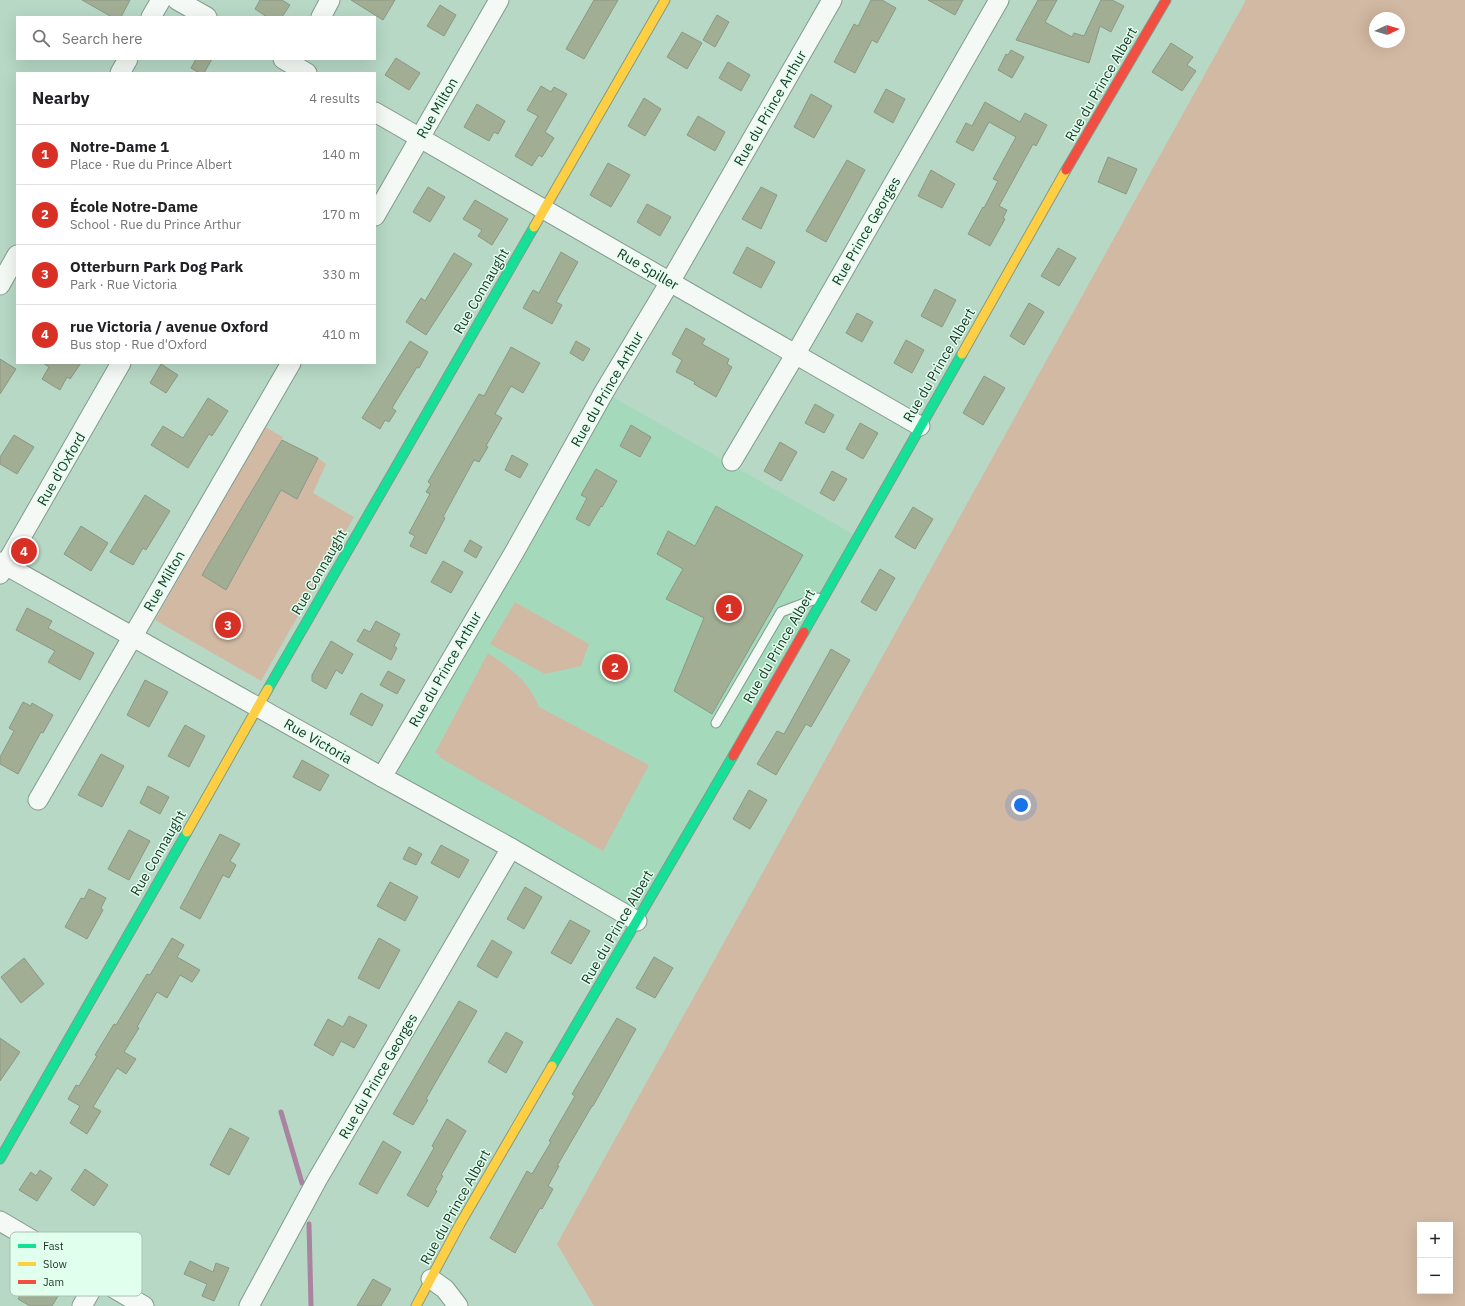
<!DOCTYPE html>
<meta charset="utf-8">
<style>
body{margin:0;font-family:"IBM Plex Sans",sans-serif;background:#f2f2f2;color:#202124}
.controls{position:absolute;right:12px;bottom:12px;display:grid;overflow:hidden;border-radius:0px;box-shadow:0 4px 16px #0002}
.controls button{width:36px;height:36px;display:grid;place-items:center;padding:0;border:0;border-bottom:1px solid #e0e0e0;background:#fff;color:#202124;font:20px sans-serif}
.compass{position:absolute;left:1369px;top:12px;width:36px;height:36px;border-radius:50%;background:#fff;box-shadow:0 4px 16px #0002;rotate:86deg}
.you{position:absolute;left:1021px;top:805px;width:14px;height:14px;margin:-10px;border:3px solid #fff;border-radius:50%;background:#1a73e8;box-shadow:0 0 0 6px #1a73e833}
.badge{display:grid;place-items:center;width:26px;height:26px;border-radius:50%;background:#d93025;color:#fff;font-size:13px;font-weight:700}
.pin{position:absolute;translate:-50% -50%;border:2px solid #fff;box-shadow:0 1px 4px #0006}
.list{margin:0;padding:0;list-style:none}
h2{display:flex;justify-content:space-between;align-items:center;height:52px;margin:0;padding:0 16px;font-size:17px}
h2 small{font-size:13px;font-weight:400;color:#757577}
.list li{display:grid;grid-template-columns:26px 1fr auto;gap:12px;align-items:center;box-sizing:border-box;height:60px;padding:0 16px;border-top:1px solid #e0e0e0}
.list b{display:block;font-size:15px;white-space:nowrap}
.list p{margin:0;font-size:13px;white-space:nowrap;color:#757577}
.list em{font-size:13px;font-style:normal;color:#757577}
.icon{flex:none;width:22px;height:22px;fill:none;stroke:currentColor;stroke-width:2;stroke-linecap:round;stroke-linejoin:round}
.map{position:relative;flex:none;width:1465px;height:1306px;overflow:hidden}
.search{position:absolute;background:#fff;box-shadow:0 4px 16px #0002;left:16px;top:16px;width:360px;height:44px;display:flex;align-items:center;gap:10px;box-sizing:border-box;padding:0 14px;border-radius:0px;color:#757577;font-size:15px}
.panel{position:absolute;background:#fff;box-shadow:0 4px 16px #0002;left:16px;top:72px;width:360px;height:292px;border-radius:0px}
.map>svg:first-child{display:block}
</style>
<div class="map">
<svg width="1465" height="1306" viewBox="0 0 1465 1306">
<rect width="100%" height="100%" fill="#b7d8c5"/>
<!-- built -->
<path fill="#a5d9bc" d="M604,392l254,145 -221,384 -255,-144z"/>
<!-- green -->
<g fill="#d2b9a3" fill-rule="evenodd">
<path d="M1246,0h219v1306h-871l-37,-62zM1375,18h24v24h-24zM1420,1225h30v66h-30z"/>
<path d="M265,427l18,10 -81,138 24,15 55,-100 16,9 21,-41 8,6 -13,29 41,24 -93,164 -106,-61z"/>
<path d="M515,602l74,42 -8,22 -36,8 -55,-30z"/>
<path d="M488,653c23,16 40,27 51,54l110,58 -46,86 -164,-94 1,-2 -5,-2z"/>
</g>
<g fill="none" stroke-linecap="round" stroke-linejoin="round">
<!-- stream -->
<g stroke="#aa83a0" stroke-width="5">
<path d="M281,1112l21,71"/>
<path d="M309,1224l2,82"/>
</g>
</g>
<!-- building -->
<g fill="#a2ae94" stroke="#8b9884">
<path d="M82,0h48l-9,17h-9z"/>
<path d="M260,0h22l8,5 -8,12h-15l-12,-8z"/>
<path d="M351,0h44l-12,20z"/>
<path d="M594,0h24l-34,59 -18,-10z"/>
<path d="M871,0h11l14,8 -19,35 -5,-3 -17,33 -21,-11 20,-38 4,2z"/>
<path d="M928,0h35l-8,15z"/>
<path d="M1038,0h19l-12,22 27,15 2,-4 10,3 17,-36h11l12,6 -13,26 -11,-6 -11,37 -73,-23z"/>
<path d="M440,5l16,10 -12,21 -17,-10z"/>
<path d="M717,15l12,7 -14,25 -12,-7z"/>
<path d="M682,32l20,11 -15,26 -20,-12z"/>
<path d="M1171,43l22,14 -6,8 9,6 -14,20 -30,-19z"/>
<path d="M1011,50l13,7 -12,21 -14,-8 8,-16 2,1z"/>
<path d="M396,58l24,15 -11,17 -24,-15z"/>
<path d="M196,59h16l-8,14h-5l-8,-5z"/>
<path d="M728,62l22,13 -9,16 -22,-13z"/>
<path d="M541,86l10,6 3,-5 13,7 -22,38 9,6 -12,19 -3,-2 -7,11 -17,-10 23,-40 -11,-6z"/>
<path d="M886,89l19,10 -12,24 -19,-11z"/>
<path d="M811,94l21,12 -18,32 -20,-11z"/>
<path d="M644,98l17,11 -16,27 -17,-10z"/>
<path d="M985,102l35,20 5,-9 22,12 -11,21 -3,-2 -34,62 8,4 -4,8 2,1 -15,27 -22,-12 15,-27 1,1 14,-27 -5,-2 23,-42 -27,-15 -16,29 -17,-9 10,-19 6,3z"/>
<path d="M477,104l28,17 -7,13 -4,-2 -5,9 -25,-14z"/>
<path d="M698,116l27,16 -10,19 -28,-16z"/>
<path d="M1108,157l29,12 -11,25 -28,-12z"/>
<path d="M847,160l18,10 -39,72 -20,-11z"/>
<path d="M608,163l22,12 -19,32 -21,-12z"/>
<path d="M931,170l24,14 -13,24 -24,-12z"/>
<path d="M428,187l17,10 -15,25 -17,-10z"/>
<path d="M761,187l16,8 -16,34 -19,-10z"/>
<path d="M475,200l33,19 -16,26 -14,-9 4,-6 -19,-11z"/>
<path d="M647,204l24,13 -11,19 -23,-14z"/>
<path d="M747,247l28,15 -14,26 -28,-15z"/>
<path d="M1058,248l18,10 -17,28 -18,-10z"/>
<path d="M561,252l17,10 -22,40 6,3 -10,19 -29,-16 10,-18 6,3z"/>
<path d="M454,253l18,11 -46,71 -20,-13 15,-24 4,3z"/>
<path d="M935,289l21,11 -14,27 -21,-11z"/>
<path d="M1029,303l15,9 -20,33 -14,-9z"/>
<path d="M857,313l16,9 -11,20 -16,-9z"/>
<path d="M686,328l19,11 -3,5 27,15 -2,5 5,3 -16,30 -22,-13 1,-2 -19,-10 6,-12 -10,-6z"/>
<path d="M906,340l18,10 -12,23 -18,-10z"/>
<path d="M410,341l18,11 -9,16 -2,-1 -25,41 4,3 -7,11 -4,-2 -5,9 -18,-11z"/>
<path d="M576,341l14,8 -7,12 -13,-8z"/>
<path d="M511,347l29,16 -17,30 -12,-7 -16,28 7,4 -16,28 2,1 -9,15 -5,-2 -31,57 2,1 -19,36 -16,-8 5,-10 -6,-3 21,-39 -4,-2 5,-8 -3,-2 51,-88 5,2z"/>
<path d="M0,359l16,10 -16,25z"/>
<path d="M43,363h38l-11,16 -3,-2 -7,13 -18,-11 7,-12z"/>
<path d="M161,364l17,11 -12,18 -16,-10z"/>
<path d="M984,376l21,12 -22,37 -20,-12z"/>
<path d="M208,398l20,13 -16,25 -3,-2 -21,34 -37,-23 12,-19 20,12z"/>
<path d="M815,404l19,11 -10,18 -19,-10z"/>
<path d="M860,423l18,10 -15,26 -17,-10z"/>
<path d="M631,425l20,12 -11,20 -20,-11z"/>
<path d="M14,435l20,12 -17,27 -17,-10v-7z"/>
<path d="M282,440l36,18 -21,41 -16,-9 -55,100 -24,-15z"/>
<path d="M780,442l17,10 -16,29 -17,-10z"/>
<path d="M512,455l16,9 -8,14 -15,-8z"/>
<path d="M596,469l21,12 -15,26 -1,-1 -12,20 -13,-7 11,-21 -6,-3z"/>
<path d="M832,471l15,8 -13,22 -14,-8z"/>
<path d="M145,495l25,16 -24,39 -3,-2 -10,17 -23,-13z"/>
<path d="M716,506l87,49 -91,159 -38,-23 30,-73 -38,-19 17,-30 -26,-15 11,-23 27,15z"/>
<path d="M913,507l20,12 -18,30 -20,-12z"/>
<path d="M81,526l27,17 -17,28 -27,-17z"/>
<path d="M470,540l12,7 -6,11 -12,-7z"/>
<path d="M443,561l20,11 -12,21 -20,-11z"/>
<path d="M880,569l15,9 -19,33 -15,-9z"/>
<path d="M27,608l25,13 -4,7 46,25 -14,27 -32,-18 7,-11 -39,-21z"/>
<path d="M376,621l24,13 -6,12 3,2 -6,12 -34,-19 7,-12 6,3z"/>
<path d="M331,641l22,13 -11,20 -6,-4 -10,19 -14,-8v-6z"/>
<path d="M831,649l19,11 -39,67 -5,-3 -30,51 -19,-11 20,-33 7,3z"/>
<path d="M388,671l17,9 -8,14 -17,-9z"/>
<path d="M145,680l23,12 -19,35 -22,-12z"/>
<path d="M361,693l22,12 -11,21 -22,-12z"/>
<path d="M23,702l8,4 1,-3 21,12 -10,18 -2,-1 -23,42 -18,-10v-7l14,-26 -5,-3z"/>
<path d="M185,725l20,11 -16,31 -21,-11z"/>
<path d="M101,754l23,12 -22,41 -24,-12z"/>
<path d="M302,760l27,15 -9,16 -27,-14z"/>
<path d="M148,786l21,11 -9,17 -20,-11z"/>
<path d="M749,790l18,10 -17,29 -17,-10z"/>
<path d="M129,830l21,11 -21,39 -21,-11z"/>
<path d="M220,834l20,10 -10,17 6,4 -7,13 -6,-3 -23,44 -20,-11z"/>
<path d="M441,845l28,15 -10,18 -28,-15z"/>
<path d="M409,847l13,7 -6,11 -13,-6z"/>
<path d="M390,882l28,15 -13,24 -28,-15z"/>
<path d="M525,887l17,10 -18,32 -17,-10z"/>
<path d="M89,889l17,9 -5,10 2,2 -16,29 -22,-12 16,-29 3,1z"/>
<path d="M570,920l20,11 -19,33 -20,-11z"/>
<path d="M172,938l12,7 -7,12 23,13 -8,12 -12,-7 -13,23 -10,-6 -20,35 2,1 -15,24 12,7 -10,15 -9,-6 -24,39 8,4 -14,23 -17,-11 10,-17 -12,-7 8,-14 3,1 18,-30 -2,-1 19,-31 2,1 31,-51 3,1z"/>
<path d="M379,938l21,12 -21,39 -21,-11z"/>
<path d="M492,940l20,12 -15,26 -20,-12z"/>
<path d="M654,957l19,11 -18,30 -19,-10z"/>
<path d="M24,958l20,26 -23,19 -20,-26z"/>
<path d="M459,1001l18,10 -51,88 2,1 -15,25 -20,-11z"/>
<path d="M349,1016l18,9 -13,23 -13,-7 -8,15 -19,-11 14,-26 15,8z"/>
<path d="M617,1018l19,11 -43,77h-1l-35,60h2l-11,20 5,3 -11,20 -2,-1 -25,45 -25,-15 37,-67 5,3 19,-32 -2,-1 26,-45 -3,-2z"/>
<path d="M506,1032l17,10 -17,31 -18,-11z"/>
<path d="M0,1038l20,14 -20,29z"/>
<path d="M447,1119l19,12 -25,44 2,1 -8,14 2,1 -9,16 -21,-12 27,-47 -2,-2z"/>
<path d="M230,1128l19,10 -20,37 -19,-10z"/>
<path d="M383,1141l18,11 -24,42 -18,-10z"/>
<path d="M85,1169l23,16 -14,21 -23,-16z"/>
<path d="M40,1170l12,8 -15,23 -18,-11 12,-18 5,4z"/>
<path d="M190,1261l23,11 3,-9 13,5 -15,33 -12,-5 5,-12 -23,-10z"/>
<path d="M373,1279l18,10 -10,17h-24z"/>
<path d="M28,1280l30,16 -6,10h-22l-12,-7z"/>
</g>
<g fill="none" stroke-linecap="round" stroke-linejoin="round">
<defs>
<path id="lane" d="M716,723l65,-111 37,-14"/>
<g id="street">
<path d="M177,0l30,17"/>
<path d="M151,17l10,-17"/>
<path d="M321,17l9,-17"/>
<path d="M283,59l24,14"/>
<path d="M120,73l8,-14"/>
<path d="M375,112l545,314"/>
<path d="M375,216l124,-216"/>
<path d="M0,285l17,-30"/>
<path d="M732,461l63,-106 204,-355"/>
<path d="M0,562l382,215 129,71 126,73"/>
<path d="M0,574l121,-211"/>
<path d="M382,777l133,-226 89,-159 66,-110 162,-282"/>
<path d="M38,800l253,-437"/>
<path d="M0,1221l144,85"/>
<path d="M431,1279l14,10 13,17"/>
<path d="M82,1306l16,-28"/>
<path d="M249,1306l68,-126 194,-332"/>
</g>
<g id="fast">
<path d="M804,632l158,-278"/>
<path d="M268,689l266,-462"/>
<path d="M552,1066l181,-310"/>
<path d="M0,1159l187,-327"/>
</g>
<g id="slow">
<path d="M534,227l131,-227"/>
<path d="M962,354l104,-184"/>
<path d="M187,832l81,-143"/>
<path d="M416,1306l44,-82 92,-158"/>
</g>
<g id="jam">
<path d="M1066,170l100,-170"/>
<path d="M733,756l71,-124"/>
</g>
</defs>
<!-- lane casing -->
<use href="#lane" stroke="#819b8c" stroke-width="11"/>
<!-- street casing -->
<use href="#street" stroke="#819b8c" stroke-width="21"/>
<!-- fast casing -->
<use href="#fast" stroke="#819b8c" stroke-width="11"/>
<!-- slow casing -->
<use href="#slow" stroke="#819b8c" stroke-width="11"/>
<!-- jam casing -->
<use href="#jam" stroke="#819b8c" stroke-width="11"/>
<!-- lane -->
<use href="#lane" stroke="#f4f9f6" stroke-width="9"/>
<!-- street -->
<use href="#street" stroke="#f4f9f6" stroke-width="19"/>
<!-- fast -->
<use href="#fast" stroke="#16e098" stroke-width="9"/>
<!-- slow -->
<use href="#slow" stroke="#ffcf43" stroke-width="9"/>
<!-- jam -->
<use href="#jam" stroke="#f24e42" stroke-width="9"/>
</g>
<g text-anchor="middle" stroke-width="3" stroke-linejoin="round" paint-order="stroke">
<!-- street labels -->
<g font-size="14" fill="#1b3326" stroke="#e1ffed">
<text transform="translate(1101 84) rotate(-60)" y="5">Rue du Prince Albert</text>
<text transform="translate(437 108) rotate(-60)" y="5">Rue Milton</text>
<text transform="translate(770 108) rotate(-60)" y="5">Rue du Prince Arthur</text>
<text transform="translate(866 231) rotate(-60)" y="5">Rue Prince Georges</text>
<text transform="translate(648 269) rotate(30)" y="5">Rue Spiller</text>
<text transform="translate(481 291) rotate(-60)" y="5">Rue Connaught</text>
<text transform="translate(939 365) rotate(-60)" y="5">Rue du Prince Albert</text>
<text transform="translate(607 389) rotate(-60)" y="5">Rue du Prince Arthur</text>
<text transform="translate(61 469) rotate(-60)" y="5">Rue d'Oxford</text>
<text transform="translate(319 572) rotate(-60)" y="5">Rue Connaught</text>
<text transform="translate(164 581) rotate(-60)" y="5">Rue Milton</text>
<text transform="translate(779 646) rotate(-60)" y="5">Rue du Prince Albert</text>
<text transform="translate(445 669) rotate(-60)" y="5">Rue du Prince Arthur</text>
<text transform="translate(318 741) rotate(30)" y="5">Rue Victoria</text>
<text transform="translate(158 853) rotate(-60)" y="5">Rue Connaught</text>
<text transform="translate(617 927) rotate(-60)" y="5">Rue du Prince Albert</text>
<text transform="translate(378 1076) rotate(-60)" y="5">Rue du Prince Georges</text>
<text transform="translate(455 1207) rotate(-61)" y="5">Rue du Prince Albert</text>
</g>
</g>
<!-- legend -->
<rect x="10" y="1232" width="132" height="64" rx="6" fill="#e1ffed" stroke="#a6c2b1" stroke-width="1"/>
<rect x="18" y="1244" width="18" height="4" fill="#16e098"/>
<rect x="18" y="1262" width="18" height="4" fill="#ffcf43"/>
<rect x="18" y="1280" width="18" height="4" fill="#f24e42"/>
<g font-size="11" fill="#1b3326">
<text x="43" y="1250">Fast</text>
<text x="43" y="1268">Slow</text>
<text x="43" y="1286">Jam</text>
</g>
</svg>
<div class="controls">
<button>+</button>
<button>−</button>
</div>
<svg class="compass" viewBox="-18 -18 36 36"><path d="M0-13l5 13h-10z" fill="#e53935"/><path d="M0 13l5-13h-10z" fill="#757577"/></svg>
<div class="you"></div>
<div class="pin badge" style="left:729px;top:608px">1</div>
<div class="pin badge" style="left:615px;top:667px">2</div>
<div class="pin badge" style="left:228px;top:625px">3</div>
<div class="pin badge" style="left:24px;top:551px">4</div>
<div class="search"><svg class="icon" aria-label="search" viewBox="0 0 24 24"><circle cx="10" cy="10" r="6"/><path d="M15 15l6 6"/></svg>Search here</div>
<section class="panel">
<h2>Nearby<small>4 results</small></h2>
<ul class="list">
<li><span class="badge">1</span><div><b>Notre-Dame 1</b><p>Place · Rue du Prince Albert</p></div><em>140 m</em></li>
<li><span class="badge">2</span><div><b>École Notre-Dame</b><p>School · Rue du Prince Arthur</p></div><em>170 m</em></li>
<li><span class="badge">3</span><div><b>Otterburn Park Dog Park</b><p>Park · Rue Victoria</p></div><em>330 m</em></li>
<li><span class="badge">4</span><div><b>rue Victoria / avenue Oxford</b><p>Bus stop · Rue d'Oxford</p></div><em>410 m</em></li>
</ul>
</section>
</div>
